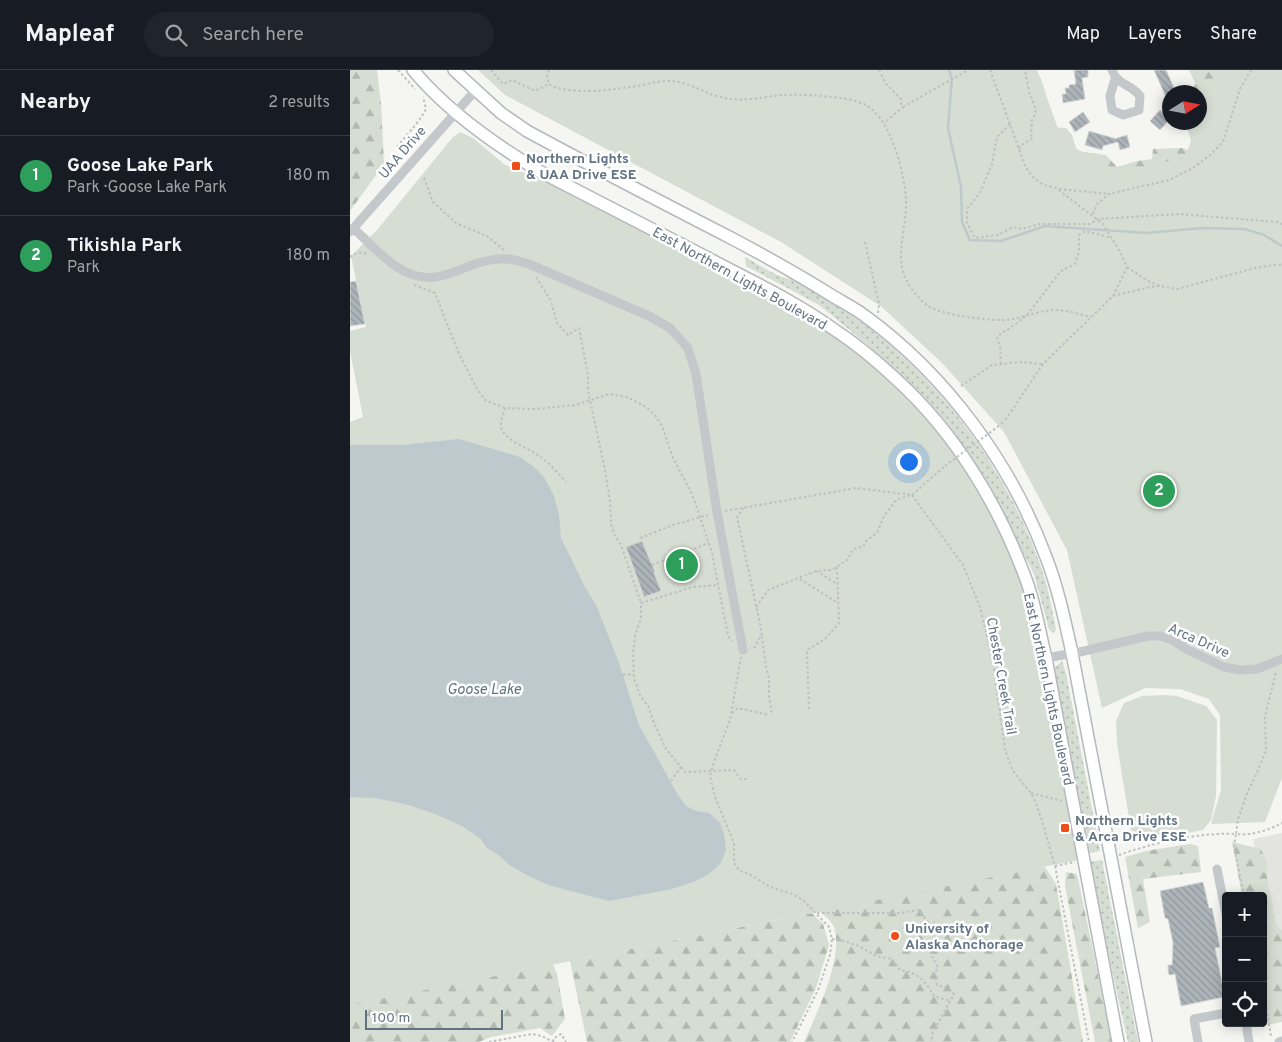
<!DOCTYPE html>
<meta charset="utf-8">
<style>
body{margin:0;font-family:Overpass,sans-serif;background:#20242c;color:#f1f3f6}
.controls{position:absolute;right:15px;bottom:15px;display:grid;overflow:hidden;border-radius:5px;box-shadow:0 2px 12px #0003}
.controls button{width:45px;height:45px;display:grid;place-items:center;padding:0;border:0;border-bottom:1px solid #363941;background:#171b24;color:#f1f3f6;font:25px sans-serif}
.compass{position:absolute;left:812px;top:15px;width:45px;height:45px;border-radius:50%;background:#171b24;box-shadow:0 2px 12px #0003;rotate:79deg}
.scale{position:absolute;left:15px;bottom:12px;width:138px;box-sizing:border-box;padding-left:5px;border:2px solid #627484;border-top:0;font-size:14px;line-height:18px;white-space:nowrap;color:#627484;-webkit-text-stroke:4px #fff;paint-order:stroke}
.you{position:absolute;left:558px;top:391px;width:18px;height:18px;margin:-12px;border:4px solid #fff;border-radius:50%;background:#1a73e8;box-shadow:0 0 0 8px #1a73e833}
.badge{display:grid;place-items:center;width:32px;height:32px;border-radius:50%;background:#b45309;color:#fff;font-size:16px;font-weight:700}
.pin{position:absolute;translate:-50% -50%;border:2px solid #fff;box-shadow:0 1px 5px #0006}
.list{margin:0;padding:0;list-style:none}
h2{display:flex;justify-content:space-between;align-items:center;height:65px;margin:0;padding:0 20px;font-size:21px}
h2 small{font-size:16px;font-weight:400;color:#9ea1a6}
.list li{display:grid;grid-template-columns:32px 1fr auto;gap:15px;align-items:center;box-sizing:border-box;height:80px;padding:0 20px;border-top:1px solid #363941}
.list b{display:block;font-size:19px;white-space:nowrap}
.list p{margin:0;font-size:16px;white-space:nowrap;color:#9ea1a6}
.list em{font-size:16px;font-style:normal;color:#9ea1a6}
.icon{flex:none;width:28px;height:28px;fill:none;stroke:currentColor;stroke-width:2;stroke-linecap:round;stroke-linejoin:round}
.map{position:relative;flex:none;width:932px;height:972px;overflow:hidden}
header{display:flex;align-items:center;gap:30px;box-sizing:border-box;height:70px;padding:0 25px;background:#171b24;border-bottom:1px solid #363941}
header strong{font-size:24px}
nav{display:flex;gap:28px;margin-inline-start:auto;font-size:18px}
.search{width:350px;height:45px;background:#20242c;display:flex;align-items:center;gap:12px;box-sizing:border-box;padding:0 18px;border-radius:28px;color:#9ea1a6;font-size:19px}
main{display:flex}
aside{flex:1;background:#171b24}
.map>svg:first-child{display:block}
</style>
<header>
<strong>Mapleaf</strong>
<div class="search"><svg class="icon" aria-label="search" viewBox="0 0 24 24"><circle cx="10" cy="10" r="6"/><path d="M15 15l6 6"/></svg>Search here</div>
<nav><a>Map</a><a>Layers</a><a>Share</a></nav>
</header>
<main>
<aside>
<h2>Nearby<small>2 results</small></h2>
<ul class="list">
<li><span class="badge" style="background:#2e9e5b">1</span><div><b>Goose Lake Park</b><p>Park · Goose Lake Park</p></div><em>180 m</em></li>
<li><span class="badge" style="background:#2e9e5b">2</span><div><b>Tikishla Park</b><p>Park</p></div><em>180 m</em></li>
</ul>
</aside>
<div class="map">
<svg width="932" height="972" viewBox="0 0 932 972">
<defs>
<pattern id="grass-dots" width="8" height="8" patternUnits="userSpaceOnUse" patternTransform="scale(1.25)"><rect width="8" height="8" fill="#d6ddd2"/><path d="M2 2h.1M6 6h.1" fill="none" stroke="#b1b8b0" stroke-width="1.8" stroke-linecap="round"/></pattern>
<pattern id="forest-firs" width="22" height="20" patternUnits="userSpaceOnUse" patternTransform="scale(1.25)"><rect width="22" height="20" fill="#d6ddd2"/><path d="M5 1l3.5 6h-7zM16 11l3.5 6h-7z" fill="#b1b8b0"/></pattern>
<pattern id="building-back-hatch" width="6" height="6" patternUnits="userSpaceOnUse" patternTransform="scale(1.25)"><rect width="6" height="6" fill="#acb4ba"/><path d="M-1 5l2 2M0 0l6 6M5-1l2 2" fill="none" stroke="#8f979d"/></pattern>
</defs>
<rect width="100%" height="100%" fill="#f5f5f1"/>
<!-- built -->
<path fill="#e3e4e2" d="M932,763v154l-29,-148z"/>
<!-- grass -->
<g fill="url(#grass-dots)">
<path d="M395,187c13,7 26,16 40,21 6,2 13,1 19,4 11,6 21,15 31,21 98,65 174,164 210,276 4,15 7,30 10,45l1,6 -3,3 -4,-4 -15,-55 -6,-12 -26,-49 -57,-92 -33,-35 -44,-41 -49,-40 -73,-39z"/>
<path d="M712,591l4,12 34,178 -12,2 -35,-176 2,-10z"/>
<path d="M752,790l36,182h-10l-40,-180z"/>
</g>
<!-- forest -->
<g fill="url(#forest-firs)">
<path d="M0,0h27l4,33 3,61 -34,47z"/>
<path d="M646,0h40c11,17 12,36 11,57l19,1 6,7 5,16 29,4 11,12 20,-6 15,-2 1,-10 29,-1 8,3 2,-8 -6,-18 1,-2 12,-1v-30h-6l2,-9 -6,-13h61l-12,18 -11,40 -6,11 -30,29 -21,9 -43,10 -28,9 -2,-8 -55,-11 -10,-10 -11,-29 -10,-39z"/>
<path d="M882,772l29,7 6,14v15l9,47 6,5v92l-16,3 -3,-15v-114h-21z"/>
<path d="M840,774l8,2 3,26 -58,7 7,43 -12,6 -13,-71 21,-6z"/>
<path d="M0,781l199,103 8,20 8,45 -13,17 -12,-8 -49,9 -12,5h-129z"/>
<path d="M695,797l11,17 27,158h-279c12,-27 42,-89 29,-117 -4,-8 -30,-27 -37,-34z"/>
<path d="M716,802l11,2 35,168h-17l-30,-156z"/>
<path d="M462,843l11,11 6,21 -13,43 -26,54h-203l-17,-81z"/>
</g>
<!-- park -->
<g fill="#d6ddd2">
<path d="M128,0h559l25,70 56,34 67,-17 13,-34 1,-1 1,-4 17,-48h65v708l-17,44 -54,2 10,-34 -1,-75 -11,-16 -29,-10 -35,-1 -43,20 -35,-158 -63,-118 -61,-68 -61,-57 -101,-65 -276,-147z"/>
<path d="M110,62l13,6 31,26 9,5 41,13 235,123 69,47 44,39 39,44 22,31 19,31 29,59 16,43 19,92 32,169 -728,145v-583l13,-5 -13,-66v-20l16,-4 -15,-71 26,-26 76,-93z"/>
<path d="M813,625l14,1 29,10 11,14 -1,76 -5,24 -8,10 -60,11 -12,-11 -14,-86 -1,-23 8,-18 18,-7z"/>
</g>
<!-- water -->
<path fill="#bec9ce" d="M109,369l61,18 13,9 11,11 10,19 5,19 2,23 24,49 12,20 22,56 20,62 39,70 8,11 10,5 13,2 11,10 4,11 2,16 -5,13 -12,11 -13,7 -24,8 -63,12 -61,-16 -23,-11 -16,-9 -9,-9 -13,-8 -6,-9 -19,-13 -29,-13 -28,-9 -31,-6 -24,-1v-352h53z"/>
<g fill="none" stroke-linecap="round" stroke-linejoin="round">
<!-- stream -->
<path stroke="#bec9ce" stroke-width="2.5" d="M599,0l3,8 -4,50 13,59 1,35 8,18 31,1 44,-15 102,7 55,-5 43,1 19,6 18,11"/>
</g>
<!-- building -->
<g fill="url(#building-back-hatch)" stroke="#d6d6d4">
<path d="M724,0h14v7l-6,1 3,21 -22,4 -1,-9h4l-1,-6h4v-3l7,-1z"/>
<path d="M804,0h12l10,22h-6v14z"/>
<path d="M810,40l10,9 -10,11 -10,-9z"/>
<path d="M733,42l7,10 -15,10 -6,-10z"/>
<path d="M739,61l28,8v-1l10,-3 3,12 -10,3 -2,-8 -15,4 -1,4 -17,-5z"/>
<path d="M6,211l9,43 -15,2v-44z"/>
<path d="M292,471l13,31 -1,1 7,18 -17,6 -18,-50z"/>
<path d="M853,812l6,26h3l8,39 -5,1 9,44v5l-43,9 -6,-32 -6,1 -1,-6v-4h4l1,-22 -5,-24 -3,-1 -5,-27z"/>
</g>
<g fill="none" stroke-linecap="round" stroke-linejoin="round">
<defs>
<g id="major">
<path d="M63,0c34,41 81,74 126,101 55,28 110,57 165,85 43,23 89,44 128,72 23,15 45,33 65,52 57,52 100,122 127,194 11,27 15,56 22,84l72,384"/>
<path d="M104,0l47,43 26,18c68,37 136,72 204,107 34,18 68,37 100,57 11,7 24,13 34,21 81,59 146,147 181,241 12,31 19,64 26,96l74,389"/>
</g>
</defs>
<!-- major casing -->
<use href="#major" stroke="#b5b9bd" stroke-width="14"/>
<!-- path -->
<g stroke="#bec0c2" stroke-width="2" stroke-dasharray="2.5 2.5" stroke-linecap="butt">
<path d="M48,0l17,19"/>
<path d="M141,0l12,14 9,-4 23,11 14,-7"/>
<path d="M199,0l-2,5 2,9c7,5 13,5 21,6 23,3 45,-1 68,-4 10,-2 20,-5 30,-5 22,0 38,14 57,17 19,4 38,-1 57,-3 19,-1 65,1 82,9 27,13 41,70 42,97 1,25 -11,52 -1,76 4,10 14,23 23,29 14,9 61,15 78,14 17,-2 33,-10 51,-10 11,0 23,5 34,7"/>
<path d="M529,0l7,14 15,15v6l2,2 -19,16"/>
<path d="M640,0l36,98 8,10 10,7 12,3 47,36 16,26 8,17 -14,29 -70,68 -39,58"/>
<path d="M553,37l65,-37"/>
<path d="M660,54l-13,13 -5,27 -12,29 -13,16v14l8,15 23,-3 15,-8 9,2 17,-5h52l6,-5 82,-5 98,8 5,2"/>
<path d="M47,77c10,-13 22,-24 29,-38l-3,-12"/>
<path d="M669,79l3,-4 11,-7 -2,-3 1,-16 3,-4 1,-5 -7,-18 -4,-22"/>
<path d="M74,108l9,24 23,21 31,13 17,14"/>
<path d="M709,119l49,5"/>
<path d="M743,144l4,-10 12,-10 60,-14 24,-12 16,-12 14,-14 17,-53 11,-19"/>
<path d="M515,172l14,62 -1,9"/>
<path d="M0,187c6,-4 10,-6 17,-3"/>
<path d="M777,197l21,14 12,5"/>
<path d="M186,207l15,24 6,22 11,12 11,-7 9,47v16l16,74 6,36 1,23 4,12 6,9 20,58"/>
<path d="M64,215l21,8 24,61 18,35 8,11 20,8 30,1 40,-4 35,-11 17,3 19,10 8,7 8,12 11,32 19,36 8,23 12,36 16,83 4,5"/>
<path d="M763,226l37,-9 10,-1 17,3 78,-21 27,-4"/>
<path d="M651,294l-1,-17 -3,-9 4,-5 8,-4 18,-14 34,-44 14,-7 4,-13v-16l6,-4 27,7"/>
<path d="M611,316l31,-21 28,-3 23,2"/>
<path d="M155,338c-1,5 -5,13 -4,19 3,14 30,22 40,30 9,7 17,16 25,25"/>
<path d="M562,425l51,70 17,42 13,55 12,88 8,21 18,22 5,10 6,18 13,45 34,176"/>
<path d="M562,425l33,-29"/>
<path d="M394,438l-7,9 25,116 -7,14 -5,1"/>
<path d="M375,441l131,-23 56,7"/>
<path d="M290,468l33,-13 35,-10"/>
<path d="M302,495l57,-22"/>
<path d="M466,501l21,13"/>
<path d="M450,509l38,24"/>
<path d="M406,537l12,-17 48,-19 16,-1 16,-11 5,-10 10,-2 4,-7 10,-7 7,-17 12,-16 13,-4v-2"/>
<path d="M412,566l4,31 3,11v18l3,18"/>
<path d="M391,587l-11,63 -16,42 -4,14 5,21 19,46v19l2,5 6,5 7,2 21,13 22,7 11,6 26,27 3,12 -2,16 -12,35 -26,52"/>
<path d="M273,605l11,-1"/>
<path d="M459,639l-2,-59 18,-11 14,-16 -2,-56"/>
<path d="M382,643l6,-5 31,7"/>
<path d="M331,697l4,5 49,-2 7,9h7"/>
<path d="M321,711l10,-14 -15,-18 -12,-26 -6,-17 -8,-11 -6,-16 -1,-25 2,-18 6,-18v-15l52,-16 25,-2"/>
<path d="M681,723l31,8"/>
<path d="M769,785c34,-12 81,-23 117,-21l2,-15 10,-28 9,-18 9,-23 -1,-34 11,-44"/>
<path d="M705,796l20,-4"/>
<path d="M894,826l-10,-51 2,-11c15,2 33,-4 46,-11"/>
<path d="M467,843h83l18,-3 19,23 -6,21 7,14 -4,5 3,12 9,3 8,6 -21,38 -2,10"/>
<path d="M482,869l9,1 18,6 17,10 16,3 8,11c18,3 25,10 34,26l16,5"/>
<path d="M913,919l8,47"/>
<path d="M139,972l43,-8 10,2 11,6"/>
<path d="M203,972l1,-4 7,-4 5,8"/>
</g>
<!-- minor -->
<g stroke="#c4c8cb" stroke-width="9">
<path d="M762,0c6,16 18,13 28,26l-1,14 -16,5 -11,-5 -2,-14 5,-17"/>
<path d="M4,159c14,12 27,28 43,38 42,27 63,-6 102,-8 11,-1 20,2 30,5l120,52 21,12 18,20 8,26 21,138 26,138"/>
<path d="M0,162l125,-141"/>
<path d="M696,588l34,-6 68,-16h13l11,4 16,10 36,17 16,3 17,-1 25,-10"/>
<path d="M867,799l9,45"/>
<path d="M896,953l3,19"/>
<path d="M848,972l-4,-23 32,-6"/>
<path d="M929,972l3,-1"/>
</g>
<!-- major -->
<use href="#major" stroke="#fff" stroke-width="11"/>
<!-- path-bridge -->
<path stroke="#bec0c2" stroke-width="2" stroke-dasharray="2.5 2.5" stroke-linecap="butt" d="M595,396l59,-44"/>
</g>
<!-- markers -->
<g fill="#ee4d18" stroke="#fff" stroke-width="2">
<rect x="161" y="91" width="10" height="10" rx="2.5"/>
<rect x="710" y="753" width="10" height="10" rx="2.5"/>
<circle cx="545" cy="866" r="5"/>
</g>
<g text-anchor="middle" stroke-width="5" stroke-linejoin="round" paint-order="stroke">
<!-- street labels -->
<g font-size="14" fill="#627484" stroke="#fff">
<text transform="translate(52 82) rotate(-49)" y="5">UAA Drive</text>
<text transform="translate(390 208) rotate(29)" y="5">East Northern Lights Boulevard</text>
<text transform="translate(849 570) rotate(24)" y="5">Arca Drive</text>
<text transform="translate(652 606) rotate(80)" y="5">Chester Creek Trail</text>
<text transform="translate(699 619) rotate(78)" y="5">East Northern Lights Boulevard</text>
</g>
<!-- poi labels -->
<g font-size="14" font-weight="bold" fill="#627484" stroke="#fff" text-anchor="start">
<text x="176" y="93">Northern Lights<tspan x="176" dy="16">&amp; UAA Drive ESE</tspan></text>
<text x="725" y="755">Northern Lights<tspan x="725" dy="16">&amp; Arca Drive ESE</tspan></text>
<text x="555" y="863">University of<tspan x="555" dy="16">Alaska Anchorage</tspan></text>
</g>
<!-- water labels -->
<g font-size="15" font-style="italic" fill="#5e7781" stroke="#fff">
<text x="134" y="624">Goose Lake</text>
</g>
</g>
</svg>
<div class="controls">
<button>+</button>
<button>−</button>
<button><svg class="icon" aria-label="locate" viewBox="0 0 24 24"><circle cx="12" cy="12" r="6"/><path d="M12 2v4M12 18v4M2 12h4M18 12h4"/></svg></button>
</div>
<svg class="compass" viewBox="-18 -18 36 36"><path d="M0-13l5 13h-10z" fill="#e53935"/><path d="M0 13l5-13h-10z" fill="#9ea1a6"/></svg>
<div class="scale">100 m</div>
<div class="you"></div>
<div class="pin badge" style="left:332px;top:495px;background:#2e9e5b">1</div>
<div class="pin badge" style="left:809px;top:421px;background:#2e9e5b">2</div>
</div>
</main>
